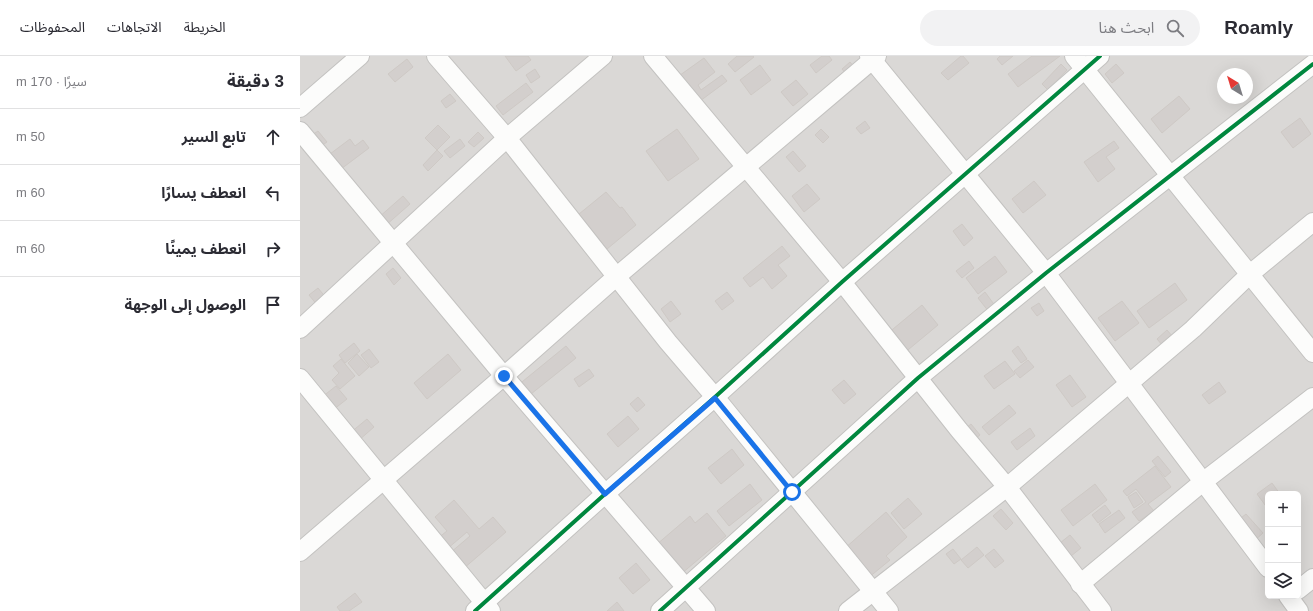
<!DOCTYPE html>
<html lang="ar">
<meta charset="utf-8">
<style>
body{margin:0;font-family:Arial,"Noto Sans Arabic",sans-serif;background:#f2f2f3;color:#2b2b33;direction:rtl}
.controls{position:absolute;right:12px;bottom:12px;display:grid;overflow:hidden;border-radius:6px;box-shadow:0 4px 16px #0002}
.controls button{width:36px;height:36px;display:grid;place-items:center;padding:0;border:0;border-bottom:1px solid #e1e1e2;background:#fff;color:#2b2b33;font:20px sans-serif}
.compass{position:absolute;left:917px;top:12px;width:36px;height:36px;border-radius:50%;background:#fff;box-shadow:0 4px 16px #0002;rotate:322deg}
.stop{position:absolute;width:12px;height:12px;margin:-9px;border:3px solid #1a73e8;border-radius:50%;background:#fff}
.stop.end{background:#1a73e8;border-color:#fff;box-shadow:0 1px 4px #0008}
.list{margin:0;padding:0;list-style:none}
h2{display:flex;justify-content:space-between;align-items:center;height:52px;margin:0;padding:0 16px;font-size:17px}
h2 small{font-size:13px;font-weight:400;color:#7c7c81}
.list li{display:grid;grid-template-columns:26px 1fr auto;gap:12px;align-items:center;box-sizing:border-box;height:56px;padding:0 16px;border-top:1px solid #e1e1e2}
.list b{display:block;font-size:15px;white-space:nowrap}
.list em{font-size:13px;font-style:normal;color:#7c7c81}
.icon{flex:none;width:22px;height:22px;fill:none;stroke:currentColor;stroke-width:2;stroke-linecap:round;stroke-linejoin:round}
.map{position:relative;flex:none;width:1013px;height:555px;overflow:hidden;direction:ltr}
header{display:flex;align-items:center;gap:24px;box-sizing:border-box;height:56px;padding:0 20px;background:#fff;border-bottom:1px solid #e1e1e2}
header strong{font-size:19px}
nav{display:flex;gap:22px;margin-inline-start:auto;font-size:14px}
.search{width:280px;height:36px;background:#f2f2f3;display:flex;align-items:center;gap:10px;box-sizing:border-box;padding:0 14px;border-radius:22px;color:#7c7c81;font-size:15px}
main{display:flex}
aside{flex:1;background:#fff}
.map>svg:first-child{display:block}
</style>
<header>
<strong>Roamly</strong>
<div class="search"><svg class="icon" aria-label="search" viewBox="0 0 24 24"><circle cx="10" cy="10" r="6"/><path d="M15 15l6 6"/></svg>ابحث هنا</div>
<nav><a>الخريطة</a><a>الاتجاهات</a><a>المحفوظات</a></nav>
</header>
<main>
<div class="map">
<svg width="1013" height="555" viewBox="0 0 1013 555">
<rect width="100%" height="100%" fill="#ebe8e4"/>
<!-- residential -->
<path fill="#dad8d6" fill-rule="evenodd" d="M0,0h1013v555h-1013zM923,18h24v24h-24zM968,438h30v102h-30z"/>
<!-- building -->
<g fill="#d3cfcd" stroke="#cec9c5">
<path d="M205,0h23l3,4 -15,11z"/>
<path d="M437,0h16l1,1 -19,15 -7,-8z"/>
<path d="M522,0h7l3,4 -16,13 -6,-8z"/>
<path d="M661,0h2l6,7 -21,17 -7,-7z"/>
<path d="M700,0h13l-11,9 -5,-6z"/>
<path d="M732,0h28l-42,31 -10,-13z"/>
<path d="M404,2l11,14 -17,13 3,5 21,-15 5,6 -31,23 -20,-26z"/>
<path d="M107,3l6,8 -18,15 -7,-8z"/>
<path d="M550,6l6,7 -8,7 -6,-7z"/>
<path d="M761,8l6,6 -19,20 -6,-6z"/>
<path d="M816,8l8,9 -12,10 -7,-9z"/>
<path d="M460,9l11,15 -20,15 -11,-15z"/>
<path d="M235,13l5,8 -9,6 -5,-8z"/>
<path d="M496,24l12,14 -15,12 -12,-14z"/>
<path d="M226,27l7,9 -30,23 -7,-9z"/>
<path d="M150,38l6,7 -10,7 -5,-7z"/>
<path d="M879,40l11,13 -28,24 -11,-14z"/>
<path d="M1000,62l11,16 -18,14 -12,-16z"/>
<path d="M565,65l5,7 -9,6 -5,-6z"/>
<path d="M138,69l12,12 -13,13 -12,-12z"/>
<path d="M377,73l22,30 -31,22 -22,-30z"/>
<path d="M521,73l8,8 -6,6 -8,-8z"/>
<path d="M18,75l9,11 -9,6 -9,-11z"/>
<path d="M178,76l6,6 -10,9 -6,-5z"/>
<path d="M50,83l5,7 8,-6 6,8 -32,24 -11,-15z"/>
<path d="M160,83l5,7 -15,12 -6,-7z"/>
<path d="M814,85l5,7 -13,9 9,12 -17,13 -14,-20z"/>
<path d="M137,94l6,6 -15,15 -5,-6z"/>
<path d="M493,95l13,15 -7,6 -13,-15z"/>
<path d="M734,125l12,14 -23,18 -11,-14z"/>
<path d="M507,128l13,15 -16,13 -12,-16z"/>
<path d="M306,136l14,16 2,-1 14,18 -29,24 -28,-35z"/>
<path d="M103,140l7,8 -25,22 -7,-8z"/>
<path d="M662,168l11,14 -9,8 -11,-15z"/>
<path d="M482,190l8,10 -12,9 9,11 -15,13 -9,-12 -13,10 -7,-9z"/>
<path d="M695,200l12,16 -29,22 -12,-16z"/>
<path d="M669,205l5,7 -12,10 -6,-7z"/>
<path d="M93,212l8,10 -7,7 -8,-11z"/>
<path d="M875,227l12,17 -38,28 -12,-17z"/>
<path d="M18,232l9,11 -9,7 -9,-11z"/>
<path d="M427,236l7,9 -12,9 -7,-9z"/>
<path d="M685,236l11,15 -7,5 -11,-14z"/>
<path d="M371,245l10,13 -11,8 -9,-13z"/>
<path d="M822,245l17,22 -24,18 -17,-23z"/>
<path d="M739,247l5,8 -7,5 -6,-8z"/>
<path d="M622,249l16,20 -35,29 -16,-20z"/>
<path d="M867,274l6,7 -10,9 -6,-7z"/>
<path d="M54,287l6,8 -15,12 -6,-8z"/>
<path d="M266,290l10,12 -50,40 -9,-12z"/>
<path d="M718,290l9,13 -6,4 -9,-12z"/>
<path d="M69,293l10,13 -8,6 -10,-13z"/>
<path d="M57,298l12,13 -10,9 -11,-13z"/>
<path d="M148,298l13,16 -34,29 -13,-16z"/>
<path d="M41,303l14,17 -15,13 -8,-9 7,-7 -6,-7z"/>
<path d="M728,304l6,7 -14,11 -6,-7z"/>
<path d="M705,305l10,13 -21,15 -10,-13z"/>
<path d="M289,313l5,7 -15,11 -5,-8z"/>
<path d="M770,319l16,22 -14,10 -16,-22z"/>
<path d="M544,324l12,14 -12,10 -12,-14z"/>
<path d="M919,326l7,10 -17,12 -7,-9z"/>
<path d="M36,330l11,13 -14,11 -11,-13z"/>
<path d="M338,341l7,8 -8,7 -7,-8z"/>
<path d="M709,349l7,8 -27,22 -7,-8z"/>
<path d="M328,360l11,13 -21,18 -11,-13z"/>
<path d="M67,363l7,8 -16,14 -8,-8z"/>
<path d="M671,368l9,11 -9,7 -9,-11z"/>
<path d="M730,372l5,8 -18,14 -6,-8z"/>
<path d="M432,393l12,16 -23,19 -13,-16z"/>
<path d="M858,400l13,16 -6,5 -13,-16z"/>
<path d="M855,410l16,21 -23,17 6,7 -15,10 -7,-9 14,-10 -10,-13 -9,7 -4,-5z"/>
<path d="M972,427l8,11h-12v15l-11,-15z"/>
<path d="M450,428l12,16 -33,26 -12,-15z"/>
<path d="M795,428l12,16 -34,26 -12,-16z"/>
<path d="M836,436l7,10 -9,6 -6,-11z"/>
<path d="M608,442l14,16 -18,15 -13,-16z"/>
<path d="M154,444l25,29 14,-12 13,15 -43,37 -13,-16 20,-17 -3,-4 -20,17 -9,-11 9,-7 -12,-14z"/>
<path d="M805,449l6,8 -13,10 -6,-8z"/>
<path d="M701,453l12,14 -7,7 -13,-14z"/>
<path d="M819,454l6,8 -20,15 -6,-9z"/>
<path d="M586,456l21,25 -21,19 4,4 -22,18 -24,-29z"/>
<path d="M407,457l19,23 -45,38 -25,-29 34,-29 5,7z"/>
<path d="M946,458l17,19 -9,8 -17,-20z"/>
<path d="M770,479l11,13 -15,12 -11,-13z"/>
<path d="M677,491l7,8 -16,13 -7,-8z"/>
<path d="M653,493l8,10 -7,5 -8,-10z"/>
<path d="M694,493l10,12 -9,7 -10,-12z"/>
<path d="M336,507l14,17 -17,14 -14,-16z"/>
<path d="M55,537l7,9 -13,9h-9l-3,-4z"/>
<path d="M317,546l7,9h-17z"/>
</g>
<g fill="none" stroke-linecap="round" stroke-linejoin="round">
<defs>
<g id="street">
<path d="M136,0l71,82 161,204 47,55 174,214"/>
<path d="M353,0l189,226 117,148 48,57 95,124"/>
<path d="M569,0l177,217 222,295"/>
<path d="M774,0l239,297"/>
<path d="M0,52l60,-52"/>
<path d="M0,75l204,245 202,235"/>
<path d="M0,273l207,-191 96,-82"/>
<path d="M0,322l191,233"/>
<path d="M0,496l204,-176 112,-99 261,-221"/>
<path d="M780,528l124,-103 109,-84"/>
<path d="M998,534l15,-12"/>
<path d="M988,540l11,15"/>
<path d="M175,555l130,-117 110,-97 127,-115 258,-226"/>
<path d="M360,555l258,-233 128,-105 267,-209"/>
<path d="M548,555l159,-124 186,-158 57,-55 63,-52"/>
</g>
</defs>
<!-- street casing -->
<use href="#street" stroke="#c3c2c0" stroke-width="20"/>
<!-- street -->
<use href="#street" stroke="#fcfcfb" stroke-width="18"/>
<defs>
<g id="cycleway">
<path d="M175,555l130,-117 110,-97 127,-115 258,-226"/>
<path d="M360,555l258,-233 128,-105 267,-209"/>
</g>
</defs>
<!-- cycleway casing -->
<use href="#cycleway" stroke="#fff" stroke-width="6"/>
<!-- cycleway -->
<use href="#cycleway" stroke="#00873e" stroke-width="4"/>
</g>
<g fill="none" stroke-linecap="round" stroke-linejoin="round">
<!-- route -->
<path stroke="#1a73e8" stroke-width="5" d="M204,320l101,118 110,-96 77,94"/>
</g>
</svg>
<div class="controls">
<button>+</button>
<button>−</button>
<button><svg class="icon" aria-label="layers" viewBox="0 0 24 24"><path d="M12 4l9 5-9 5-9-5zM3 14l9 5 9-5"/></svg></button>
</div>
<svg class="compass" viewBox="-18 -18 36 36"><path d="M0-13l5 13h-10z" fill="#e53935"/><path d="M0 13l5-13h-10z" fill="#7c7c81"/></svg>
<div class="stop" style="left:492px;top:436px"></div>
<div class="stop end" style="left:204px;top:320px"></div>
</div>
<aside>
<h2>3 دقيقة<small>سيرًا · 170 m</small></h2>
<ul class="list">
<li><svg class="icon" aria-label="ahead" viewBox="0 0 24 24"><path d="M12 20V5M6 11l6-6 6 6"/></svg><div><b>تابع السير</b></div><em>50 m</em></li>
<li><svg class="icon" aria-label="left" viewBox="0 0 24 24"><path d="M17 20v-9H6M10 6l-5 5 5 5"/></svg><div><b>انعطف يسارًا</b></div><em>60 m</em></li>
<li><svg class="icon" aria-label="right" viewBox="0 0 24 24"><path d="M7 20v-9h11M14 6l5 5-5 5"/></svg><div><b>انعطف يمينًا</b></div><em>60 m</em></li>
<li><svg class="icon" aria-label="arrive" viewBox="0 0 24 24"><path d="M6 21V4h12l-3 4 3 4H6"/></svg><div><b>الوصول إلى الوجهة</b></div></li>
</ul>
</aside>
</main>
